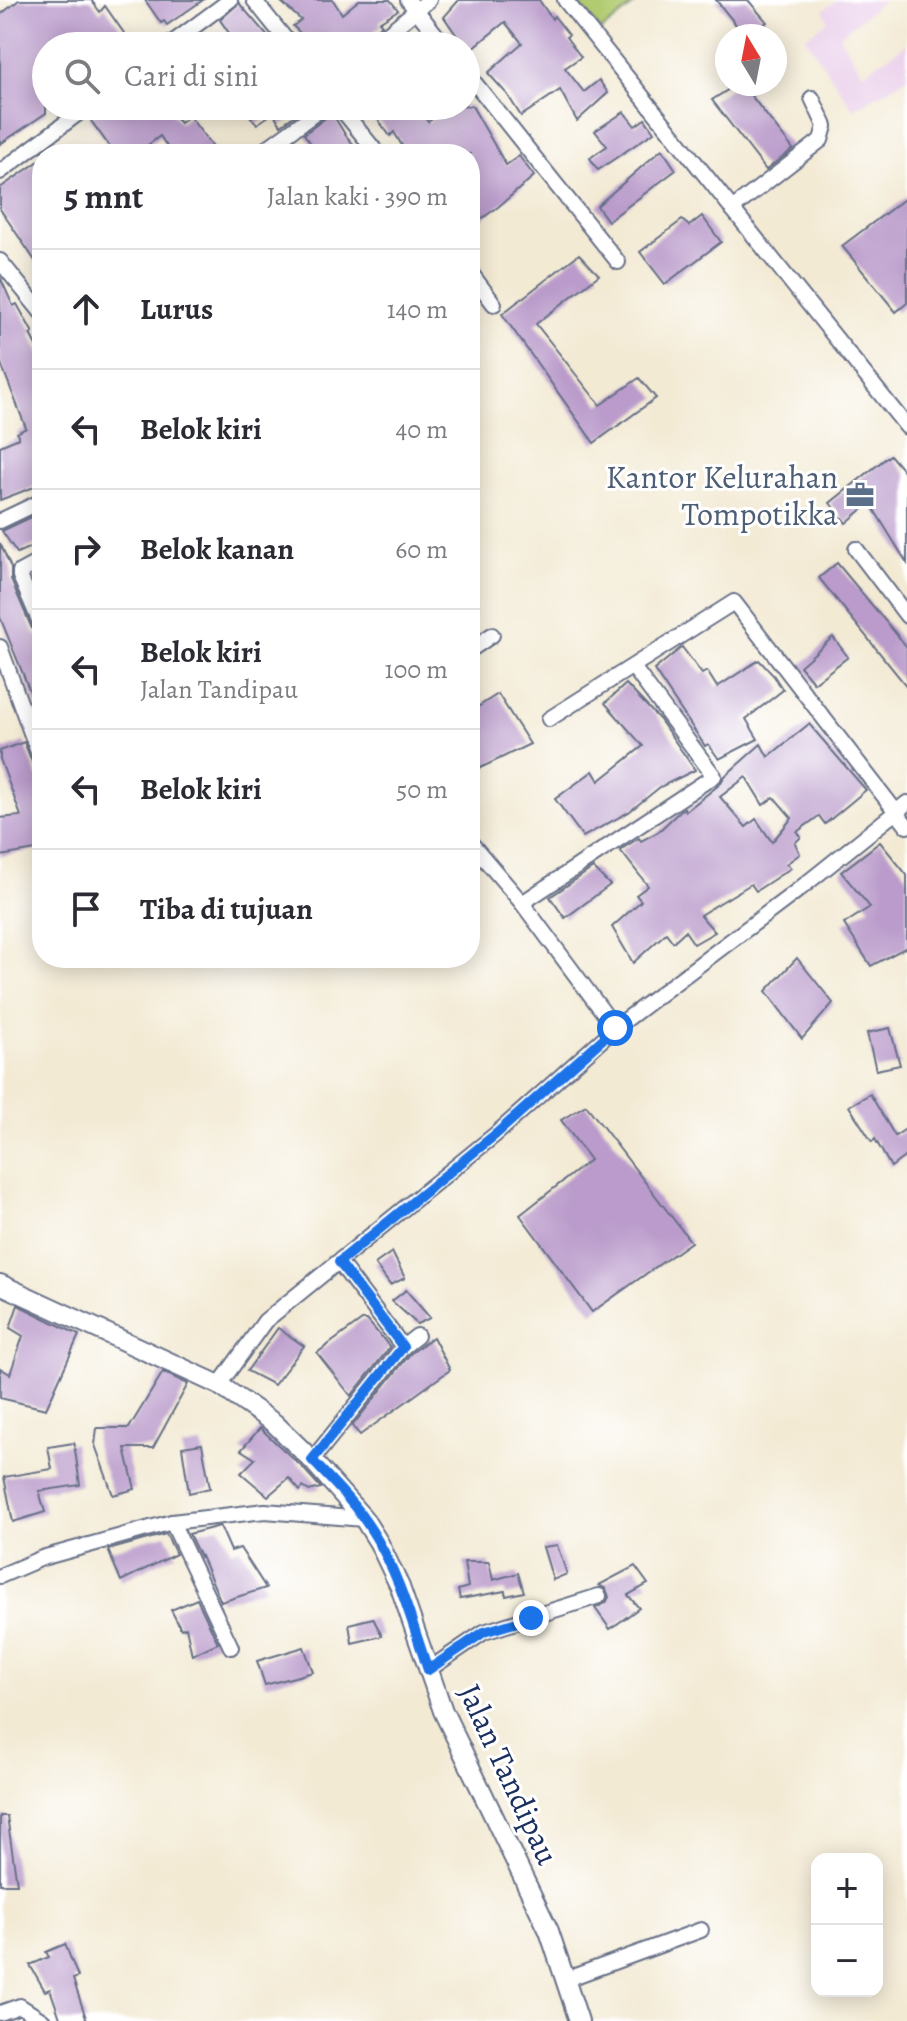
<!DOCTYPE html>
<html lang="id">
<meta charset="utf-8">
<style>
body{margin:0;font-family:Alegreya,serif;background:#f2f2f3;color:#2b2b33}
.controls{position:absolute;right:24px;bottom:24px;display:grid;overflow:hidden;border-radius:16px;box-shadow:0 4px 20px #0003}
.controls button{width:72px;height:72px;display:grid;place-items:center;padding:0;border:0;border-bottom:2px solid #e1e1e2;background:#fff;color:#2b2b33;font:40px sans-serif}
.compass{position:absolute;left:715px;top:24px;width:72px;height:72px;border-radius:50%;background:#fff;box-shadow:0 4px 20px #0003;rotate:350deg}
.stop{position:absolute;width:24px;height:24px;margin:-18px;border:6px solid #1a73e8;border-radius:50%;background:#fff}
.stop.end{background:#1a73e8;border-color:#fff;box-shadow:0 2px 8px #0008}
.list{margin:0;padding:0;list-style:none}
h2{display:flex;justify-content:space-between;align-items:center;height:104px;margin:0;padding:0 32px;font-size:34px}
h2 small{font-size:26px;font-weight:400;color:#7c7c81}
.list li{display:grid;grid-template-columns:52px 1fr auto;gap:24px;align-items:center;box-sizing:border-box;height:120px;padding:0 32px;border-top:2px solid #e1e1e2}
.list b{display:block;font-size:30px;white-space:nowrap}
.list p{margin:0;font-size:26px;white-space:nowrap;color:#7c7c81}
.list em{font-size:26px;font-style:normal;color:#7c7c81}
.icon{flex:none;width:44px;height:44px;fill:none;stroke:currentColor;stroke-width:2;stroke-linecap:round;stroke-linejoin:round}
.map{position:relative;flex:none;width:907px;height:2021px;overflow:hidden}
.search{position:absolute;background:#fff;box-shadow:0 4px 20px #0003;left:32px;top:32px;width:448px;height:88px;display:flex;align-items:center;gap:20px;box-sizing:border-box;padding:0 28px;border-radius:44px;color:#7c7c81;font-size:30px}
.panel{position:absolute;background:#fff;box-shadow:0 4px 20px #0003;left:32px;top:144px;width:448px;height:824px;border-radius:32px}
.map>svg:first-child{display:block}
</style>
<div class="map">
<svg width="907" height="2021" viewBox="0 0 907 2021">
<rect width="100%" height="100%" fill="#fff"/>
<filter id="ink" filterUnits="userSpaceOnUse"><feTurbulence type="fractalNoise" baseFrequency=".0125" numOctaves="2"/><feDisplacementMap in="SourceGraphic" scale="16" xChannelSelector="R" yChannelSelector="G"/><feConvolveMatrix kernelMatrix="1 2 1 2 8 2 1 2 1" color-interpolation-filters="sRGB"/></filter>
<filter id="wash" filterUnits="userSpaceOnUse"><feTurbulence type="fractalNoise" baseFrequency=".006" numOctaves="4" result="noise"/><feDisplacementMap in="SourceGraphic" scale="32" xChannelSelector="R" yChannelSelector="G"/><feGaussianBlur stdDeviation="1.8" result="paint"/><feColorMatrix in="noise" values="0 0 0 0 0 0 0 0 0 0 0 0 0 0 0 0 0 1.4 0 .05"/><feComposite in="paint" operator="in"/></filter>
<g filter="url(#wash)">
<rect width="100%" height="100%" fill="#f3ead4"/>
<!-- built -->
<path fill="#ebd1ec" d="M837,0h47l-45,36 24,37 44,-29v34l-54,31 -48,-72 23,-16 -5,-11z"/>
<!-- green -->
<path fill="#b1cb70" stroke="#667d67" stroke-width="2" d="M576,0h64l-39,31z"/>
<g id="blocks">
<!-- building -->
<g fill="#ba9bcb" fill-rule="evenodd">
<path d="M19,0h72l9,12 5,-6 28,40h-87v67l-46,31v-129z"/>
<path d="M145,0h58l-36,25 -3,-4 -3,2z"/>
<path d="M279,0h54l9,14 17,-14h31l8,10 -19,12 3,3 -17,14 -3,7h-45l-9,-12 -4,3 -11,-11 8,-6z"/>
<path d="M459,0h80l13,19 2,-3 15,19 -3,2 15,20 -16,11 19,24 15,-12 9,13 -31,28 -17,-31 -39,26 -14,-22 -19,-21 34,-30 -17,-21 -37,30 -24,-35z"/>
<path d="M716,0h32l19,22 -18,14h-4z"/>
<path d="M239,3l37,43h-38l-18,-26z"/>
<path d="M737,84h5l51,65 -27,21 -54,-70z"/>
<path d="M105,106h61l14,17 9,-7 29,38h-46l-12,-18 -24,18h-21l-26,-36z"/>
<path d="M241,106h67l-27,19 -8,-12 -16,11z"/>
<path d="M368,106h48l12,16 23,-16h21l34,59 13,-9 15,20 -36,31 -28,20v-47l7,-4 -7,-8v-14h-63l-13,-22 -4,4z"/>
<path d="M624,112l11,14 10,-7 9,13 -56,38 -8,-12 17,-12 -12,-15z"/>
<path d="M332,113l14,23 16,18h-43l-15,-20z"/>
<path d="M662,149l14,21 -68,51 -11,-15z"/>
<path d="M42,159v112l-42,-62v-21z"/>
<path d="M907,197v106l-11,9 -54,-66z"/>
<path d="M702,216l19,26 -56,42 -25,-32 42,-32 7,6z"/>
<path d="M579,254l20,21 -63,49 64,81 39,-27 17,20 -62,45 -92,-129z"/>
<path d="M0,277l13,29 4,-2 16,29 -3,1 12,23v127l-42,16v-54l19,-8 -2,-5 9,-5 -26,-67z"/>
<path d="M890,455l17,20v88l-37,-60 -24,20 -16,-20z"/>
<path d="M42,512v30l-25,11 -15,-22z"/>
<path d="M0,543l11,25v12l22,51 9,10v80l-42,-104z"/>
<path d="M837,563l70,84v40l-88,-109z"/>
<path d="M833,637l15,20 -34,26 -14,-17z"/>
<path d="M682,647l20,27 5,-3 10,16 42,-27 15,16 9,14 -37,29 12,20 -39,20 -11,-15 -3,2 -51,-76z"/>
<path d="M626,684l34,36 35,50 -35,17 -31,25 -46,25 -28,-38 38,-28 6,10 44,-35 -38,-43z"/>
<path d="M498,694l32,50 -60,29v-61z"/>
<path d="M809,724l57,66 -41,34 -6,-8 -22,16 4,5 -6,6 5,11 -14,10 5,4 -35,23 -5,-7 -51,31 15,17 -21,12 -9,-13 -12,11 -7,-9 -33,30 -21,-36 29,-26 -5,-6 12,-9 -28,-36 19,-12 2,3 17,-9 23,-22 3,-2 2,3 34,-27 4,-7 37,-33 7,13zM746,777l17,28 11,-8 18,21 -20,24 -16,-23 -10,8 -26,-30z"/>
<path d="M24,742l18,45v62l-42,7v-38l21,-2 -21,-57v-8z"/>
<path d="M880,842l27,33v72l-36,19 -27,-42 26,-17 -29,-35z"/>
<path d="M593,868l17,17 -45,33 -15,-21z"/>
<path d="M797,958l36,45 -31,36 -36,-48z"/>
<path d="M890,1028l10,37 -24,5 -9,-37z"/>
<path d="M870,1094l25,42 12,-8v27l-16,12 -16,-28 -3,3 -23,-36z"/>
<path d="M586,1105l105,137 -99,70 -72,-97 70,-55 -29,-40z"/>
<path d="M392,1252l13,26 -15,7 -15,-21z"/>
<path d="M406,1290l24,28 -13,6 -25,-23z"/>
<path d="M18,1305l61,30 -33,74 -46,-11v-30l10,6 13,-38 -13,-8z"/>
<path d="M362,1320h5l23,27 -39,49 -34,-43z"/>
<path d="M278,1328l26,18 -30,39 -27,-14z"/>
<path d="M433,1337l17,33 -90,65 -8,-9 58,-72z"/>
<path d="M163,1372l25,12 -35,64h-28l10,41 -22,6 -18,-50 2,-17h32z"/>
<path d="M260,1428l43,40 18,20 -12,3 -6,-4 -3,4 -11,-13 -21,18 -27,-23 14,-14 -14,-9z"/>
<path d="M74,1443l6,42 -41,6 6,21 -32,10 -9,-45 48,-8 -4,-22z"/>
<path d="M202,1444l8,44 -21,5 -7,-46z"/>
<path d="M220,1526l11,25 9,-3 26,40 -45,14 -20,-46 -1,1 -11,-23z"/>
<path d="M166,1534l10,20 -55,27 -13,-31z"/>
<path d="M557,1545l10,29 -14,6 -10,-33z"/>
<path d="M464,1562h25l4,18 25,-7 6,19 -18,4 -1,-5 -45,8 -2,-9 10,-3z"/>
<path d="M635,1566l13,18 -20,11 11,13 -29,21 -15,-21 11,-5 3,-6 -3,-8 -7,-4z"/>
<path d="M197,1599l21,44 -26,12 -6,-28 -5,2 -10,-19z"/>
<path d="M373,1618l9,18 -30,7 -3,-19z"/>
<path d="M304,1647l9,25 -48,13 -8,-24z"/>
<path d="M0,1816h7l10,68h-17z"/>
<path d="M65,1944l13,33 -5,2 14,42h-26l-11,-32 -5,2 -15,-26 19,-8 -3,-5z"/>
</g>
</g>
</g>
<g filter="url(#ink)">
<use href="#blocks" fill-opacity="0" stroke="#677087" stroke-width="2"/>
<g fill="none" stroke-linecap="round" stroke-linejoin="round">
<defs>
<g id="minor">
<path d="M254,0l37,46"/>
<path d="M408,0l37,46"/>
<path d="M565,0l342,427"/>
<path d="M168,46l62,-46"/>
<path d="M372,46l57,-46"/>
<path d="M466,72l152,190"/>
<path d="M339,106l39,48"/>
<path d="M259,154l66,-48"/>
<path d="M0,172l88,-66"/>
<path d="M732,209l89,-69 4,-14 -13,-28"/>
<path d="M0,261l42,52"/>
<path d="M470,272l24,32"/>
<path d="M0,521l42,-20"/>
<path d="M856,549l51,67"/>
<path d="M42,560l-22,12v4l22,51"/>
<path d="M0,647l42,116"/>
<path d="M470,650l22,-15"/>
<path d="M549,719l185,-117 173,224"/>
<path d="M470,842l52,61 93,125"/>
<path d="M522,903l192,-127 -81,-109"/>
<path d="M339,1262l64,85"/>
<path d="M219,1385l46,-64 231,-187 119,-106 182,-137 110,-88"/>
<path d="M312,1460l91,-113 14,-11"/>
<path d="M172,1522l59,125"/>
<path d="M0,1576l42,-18 130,-36 93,-11 99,8"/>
<path d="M428,1670l56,-38 115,-36"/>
<path d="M567,1979l134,-49"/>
<path d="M0,2013l20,-7 23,15"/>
</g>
<path id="tertiary" d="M0,1284l219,101 55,38 38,37 52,59 15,24 21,44 43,124 106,220 30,90"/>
</defs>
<!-- minor casing -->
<use href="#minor" stroke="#677087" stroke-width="18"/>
<!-- tertiary casing -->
<use href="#tertiary" stroke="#677087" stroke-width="22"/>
<!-- minor -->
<use href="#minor" stroke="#fff" stroke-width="14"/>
<!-- tertiary -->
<use href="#tertiary" stroke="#fff" stroke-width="18"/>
</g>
</g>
<g fill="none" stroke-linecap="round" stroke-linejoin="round" filter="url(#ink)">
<!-- route -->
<path stroke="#1a73e8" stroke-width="10" d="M531,1618l-47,14 -56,38c-16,-47 -29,-97 -56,-139 -16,-26 -38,-48 -60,-71l91,-113 -64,-85 157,-128 119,-106"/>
</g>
<!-- icons -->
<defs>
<symbol id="office-bare" viewBox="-9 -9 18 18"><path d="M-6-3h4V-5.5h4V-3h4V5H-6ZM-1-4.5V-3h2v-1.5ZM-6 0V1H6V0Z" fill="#5c6f8a" stroke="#fff" stroke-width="2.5" paint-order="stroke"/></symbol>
</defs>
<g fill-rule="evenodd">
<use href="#office-bare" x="840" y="475" width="40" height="40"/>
</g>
<g text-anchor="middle" stroke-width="6" stroke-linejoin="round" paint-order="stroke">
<!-- service labels -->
<g font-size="32" fill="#4e5e75" stroke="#fff" text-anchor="end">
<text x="838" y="488">Kantor Kelurahan<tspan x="838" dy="37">Tompotikka</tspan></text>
</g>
<!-- street labels -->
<g font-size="32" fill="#1b2f5e" stroke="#fff">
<text transform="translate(509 1774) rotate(65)" y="11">Jalan Tandipau</text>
</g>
</g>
</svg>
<div class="controls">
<button>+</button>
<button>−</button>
</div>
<svg class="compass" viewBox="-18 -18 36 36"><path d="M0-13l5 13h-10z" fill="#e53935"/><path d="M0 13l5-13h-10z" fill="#7c7c81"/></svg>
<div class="stop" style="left:615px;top:1028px"></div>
<div class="stop end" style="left:531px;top:1618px"></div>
<div class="search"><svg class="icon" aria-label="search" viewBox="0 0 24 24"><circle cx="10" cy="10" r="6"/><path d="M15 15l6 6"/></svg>Cari di sini</div>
<section class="panel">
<h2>5 mnt<small>Jalan kaki · 390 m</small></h2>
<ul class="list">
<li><svg class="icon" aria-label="ahead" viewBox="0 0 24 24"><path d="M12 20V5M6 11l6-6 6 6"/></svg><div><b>Lurus</b></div><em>140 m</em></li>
<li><svg class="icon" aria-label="left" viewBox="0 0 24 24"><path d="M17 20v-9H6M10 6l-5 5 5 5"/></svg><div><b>Belok kiri</b></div><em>40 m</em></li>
<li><svg class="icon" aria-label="right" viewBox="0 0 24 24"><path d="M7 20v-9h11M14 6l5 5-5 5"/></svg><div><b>Belok kanan</b></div><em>60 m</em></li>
<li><svg class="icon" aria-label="left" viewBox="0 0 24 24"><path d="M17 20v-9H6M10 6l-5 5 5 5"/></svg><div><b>Belok kiri</b><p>Jalan Tandipau</p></div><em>100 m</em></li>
<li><svg class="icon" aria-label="left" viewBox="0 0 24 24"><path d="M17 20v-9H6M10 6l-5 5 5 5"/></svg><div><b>Belok kiri</b></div><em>50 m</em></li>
<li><svg class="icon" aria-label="arrive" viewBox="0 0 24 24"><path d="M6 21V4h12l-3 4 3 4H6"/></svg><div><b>Tiba di tujuan</b></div></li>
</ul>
</section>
</div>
